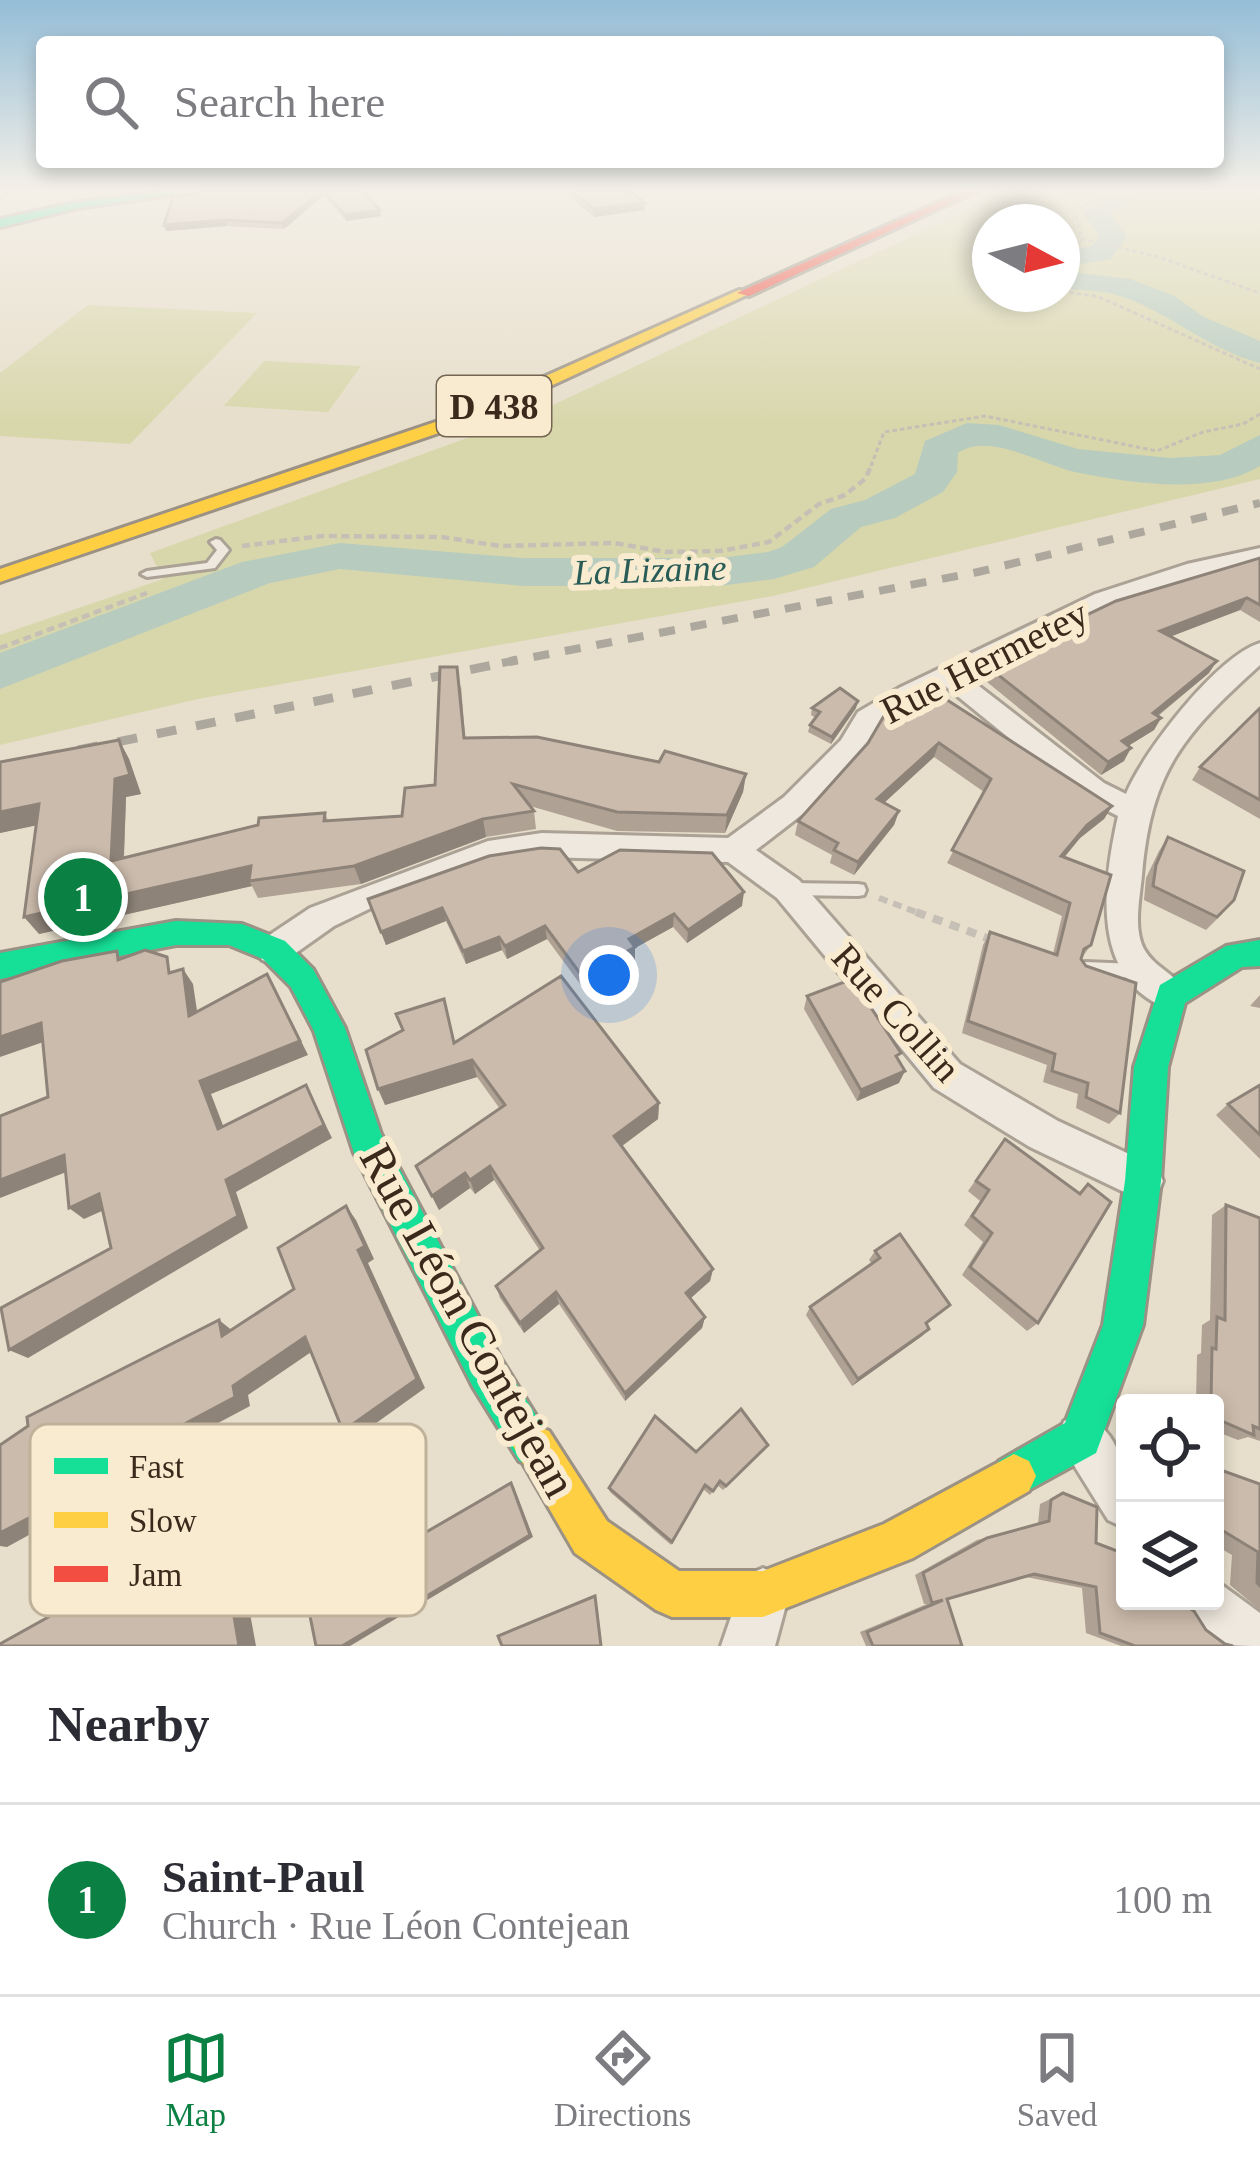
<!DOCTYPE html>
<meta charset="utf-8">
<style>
body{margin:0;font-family:Georgia,serif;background:#f2f2f3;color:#2b2b33}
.controls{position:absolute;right:36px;bottom:36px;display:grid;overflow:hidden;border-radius:12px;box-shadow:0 6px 18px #0003}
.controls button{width:108px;height:108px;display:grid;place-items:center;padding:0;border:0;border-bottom:3px solid #e1e1e2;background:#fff;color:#2b2b33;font:60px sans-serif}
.compass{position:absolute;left:972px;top:204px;width:108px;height:108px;border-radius:50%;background:#fff;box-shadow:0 6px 18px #0003;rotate:97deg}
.you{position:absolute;left:609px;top:975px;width:42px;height:42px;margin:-30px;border:9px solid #fff;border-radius:50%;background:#1a73e8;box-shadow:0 0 0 18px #1a73e833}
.badge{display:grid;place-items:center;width:78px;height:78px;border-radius:50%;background:#0b8043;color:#fff;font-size:39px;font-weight:700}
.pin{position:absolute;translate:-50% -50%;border:6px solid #fff;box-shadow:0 3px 12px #0006}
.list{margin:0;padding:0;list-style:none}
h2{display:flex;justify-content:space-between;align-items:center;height:156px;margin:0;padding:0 48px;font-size:51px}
h2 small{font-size:39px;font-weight:400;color:#7c7c81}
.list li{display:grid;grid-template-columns:78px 1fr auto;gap:36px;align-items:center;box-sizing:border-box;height:192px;padding:0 48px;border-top:3px solid #e1e1e2}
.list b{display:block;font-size:45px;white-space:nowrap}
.list p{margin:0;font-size:39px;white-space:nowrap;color:#7c7c81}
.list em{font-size:39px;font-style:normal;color:#7c7c81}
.icon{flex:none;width:66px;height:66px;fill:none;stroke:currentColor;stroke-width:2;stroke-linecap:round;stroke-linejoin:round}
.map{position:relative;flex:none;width:1260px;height:1646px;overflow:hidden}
.search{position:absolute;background:#fff;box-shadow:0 6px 18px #0003;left:36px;right:36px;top:36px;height:132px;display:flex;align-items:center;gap:30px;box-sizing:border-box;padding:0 42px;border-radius:12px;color:#7c7c81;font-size:45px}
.sheet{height:348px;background:#fff}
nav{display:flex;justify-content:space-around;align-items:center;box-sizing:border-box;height:168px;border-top:3px solid #e1e1e2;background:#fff;font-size:33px;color:#7c7c81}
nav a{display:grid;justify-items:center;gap:6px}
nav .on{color:#0b8043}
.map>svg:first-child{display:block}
</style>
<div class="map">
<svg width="1260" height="1646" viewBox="0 0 1260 1646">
<rect width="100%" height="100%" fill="#e7decb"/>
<!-- green -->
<g fill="#d8d7ac" fill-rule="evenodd">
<path d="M1008,191h252v288l-487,117 -575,103 -198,46v-110l163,-56 -13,-26 386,-140zM990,222h72v72h-72z"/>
<path d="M88,305l169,8 -127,131 -130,-8v-63z"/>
<path d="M264,361l97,5 -33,46 -104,-6z"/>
</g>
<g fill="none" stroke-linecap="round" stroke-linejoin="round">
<!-- river -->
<g fill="#b7cbbe" fill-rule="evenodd">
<path d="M1120,191h32l-42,23 17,22 -16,23 -49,8v-16l30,-5 8,-10 -18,-24z"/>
<path d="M1062,271l68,8 44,17 30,21 56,24v22c-52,-13 -90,-51 -140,-67 -18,-6 -39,-6 -58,-7z"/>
<path d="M967,423l32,2 79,24 92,9 50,-3 40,-20v31c-49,30 -131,17 -185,6 -32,-7 -87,-41 -117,-19l-1,19 -14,20 -48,26 -34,9 -47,40 -40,12 -55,7h-196l-183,-17 -70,14 -270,106v-36l242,-91 98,-19 183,15h196l49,-6 14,-5 49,-38 34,-9 50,-26 10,-33z"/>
</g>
<defs>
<g id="lane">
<path d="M216,539l4,1 9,10 -14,18 -68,9 -6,-3 6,-3 60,-8 10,-13 -7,-8z"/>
<path d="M789,883l69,1 6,1 2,5 -2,5 -6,1 -69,-1 -6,-1 -2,-5 2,-5z"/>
<path d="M1085,962l51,2 6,2 3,5 -3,5 -6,2 -51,-2 -6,-2 -3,-5 3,-5z"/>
</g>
<g id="street">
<path d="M0,191h7l-7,5z"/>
<path d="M1260,548v14c-113,24 -192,63 -294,114l138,107 22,11c17,-42 91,-138 134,-151v22c-76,69 -109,105 -118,210 -2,23 -9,53 2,74 11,20 35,26 44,46l-5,11 -12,4c-82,-29 -68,-126 -53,-194l-34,-17 -139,-113 -67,39 -17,29 -57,59 -48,37 43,30 161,184 98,57 99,46 6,14 -6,14 -14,6 -113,-54 -96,-59 -157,-190 -49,-36 -186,-5 -52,8 -119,43 -37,18 -48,34 -12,4 -12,-4 -5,-10 5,-10 48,-32 178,-67 54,-8 186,5 56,-41 57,-57 17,-28 41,-24 196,-94 92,-30z"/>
<path d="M1081,1414c48,20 44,69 44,114l-17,-8 -51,-82 7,-17z"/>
<path d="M763,1568l18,8 8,18 -14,52h-54l24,-70z"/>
<path d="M1215,1580l45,33v33c-42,0 -65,-2 -83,-45h38z"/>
</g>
<g id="fast">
<path d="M168,191h32l-122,17 -78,19v-8l78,-17z"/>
<path d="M176,921l66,3 43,17 28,28 32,59 36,106 120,225 54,87 -6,15 -15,6 -15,-6 -46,-74 -119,-234 -40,-122 -23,-44 -28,-28 -34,-14h-53l-176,34v-26z"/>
<path d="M1260,940v26l-18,1 -57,36 -17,64 -7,114 -18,144 -47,128 -82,45 -15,-7 -7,-15 7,-15 66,-38 38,-98 22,-144 9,-114 26,-82 66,-39z"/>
</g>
<g id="slow">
<path d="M739,290l12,3 -274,127 -477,162v-13l465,-157z"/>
<path d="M534,1425l15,6 58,90 72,50h84l121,-47 130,-70 15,7 7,15 -7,15 -116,67 -150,59h-91l-16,-7 -81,-57 -62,-107 6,-15z"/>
</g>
<path id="jam" d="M963,191h14l-228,105 -12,-3z"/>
</defs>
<!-- lane casing -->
<use href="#lane" stroke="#aba295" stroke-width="6"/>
<!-- street casing -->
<use href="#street" stroke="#aba295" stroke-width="6"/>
<!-- fast casing -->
<use href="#fast" stroke="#9b9285" stroke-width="6"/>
<!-- slow casing -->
<use href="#slow" stroke="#9b9285" stroke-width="6"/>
<!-- jam casing -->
<use href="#jam" stroke="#9b9285" stroke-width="6"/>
<!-- path-far3 -->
<g stroke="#c6bfb5" stroke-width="3" stroke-dasharray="4.5 3" stroke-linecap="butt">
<path d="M1117,191l-42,19 7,29 73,17 105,37"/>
<path d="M1062,246l21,-4"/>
<path d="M990,255l-11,7 11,12"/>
<path d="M1062,291l37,6 161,72"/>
<path d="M871,466l13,-34 101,-16 172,35 46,-19 40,-8 17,-10"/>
</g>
<!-- path-far2 -->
<g stroke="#c6bfb5" stroke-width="4.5" stroke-dasharray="8 4.5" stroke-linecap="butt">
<path d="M242,546l80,-10 120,1 58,9 114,-3 52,9 54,-1 49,-9 50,-38 26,-9 21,-17 6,-15"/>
<path d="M0,648l147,-55"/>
</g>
<!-- path-far1 -->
<path stroke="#c6bfb5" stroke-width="6" stroke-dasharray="9 6" stroke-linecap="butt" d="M879,898l45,17"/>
<!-- path -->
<path stroke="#c6bfb5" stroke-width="8" stroke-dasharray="10 8" stroke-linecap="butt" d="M916,912l74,27"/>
<!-- lane -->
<use href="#lane" fill="#eee8de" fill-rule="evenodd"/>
<!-- street -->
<use href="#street" fill="#eee8de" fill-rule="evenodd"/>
<!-- fast -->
<use href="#fast" fill="#16e098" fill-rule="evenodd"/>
<!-- slow -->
<use href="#slow" fill="#ffcf43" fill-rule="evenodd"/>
<!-- jam -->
<use href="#jam" fill="#f24e42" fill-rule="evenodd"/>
<!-- rail-far1 -->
<path stroke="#ada89e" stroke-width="8" stroke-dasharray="16 16" stroke-linecap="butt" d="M502,663l476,-91 282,-69"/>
<!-- rail -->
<path stroke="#ada89e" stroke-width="9" stroke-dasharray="20 20" stroke-linecap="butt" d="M0,766l517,-106"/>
</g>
<!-- wall -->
<g fill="#afa194">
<path d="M200,191h163l18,25 -35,5 -22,-26 -40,34 -57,-3 -61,5z"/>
<path d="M567,191h62l16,12v7l-51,7 -27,-22z"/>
<path d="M1260,558v64l-20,-12 -69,26 38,37 -51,43 3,2 -7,12 -26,16 -4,15 -23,14 -114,-93 5,-12 27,-11 4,-10 19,-9 3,-5z"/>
<path d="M461,685l4,53 281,36 -3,18 -18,41 -108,-2 -87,-25 4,5 2,18 -50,8 -125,47 -103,14 -6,-12 -213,48 -3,-109 -36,8 119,-93 10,19 12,35 -15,3 -2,61 201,-45 3,8 74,-5 33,-31z"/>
<path d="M812,708h44l-25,36 -23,-12 2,-7 6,-7 -5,-3z"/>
<path d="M1260,708v111l-68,-39 8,-13z"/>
<path d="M885,714l227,92 -8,13 -24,19 -16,19 27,88 -10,14 39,154 -11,11 -33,-16 2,-14 -35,-12 4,-17 -85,-32 21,-88 7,-13 63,22 9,-38 -115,-53 37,-71 -50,-35 -50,46 15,8 -5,14 -40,50 -24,-12 2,-8 -37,-20 3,-14 70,-78z"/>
<path d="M1168,837l55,76 -17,17 -62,-30 2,-22 13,-27z"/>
<path d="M578,872l164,34 -55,37 -14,-16 -38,21v12l-52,28 -36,-49 -40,20 -5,-9 -36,14 -20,-43 -60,24 -18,-46z"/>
<path d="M1260,995v13l-10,-2z"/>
<path d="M807,996l91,64 1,23 -42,18 -53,-92z"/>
<path d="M444,999l11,44 204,60 -1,16 -37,27 92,123 -3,12 -19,17 14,19 -3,11 -77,73 -66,-97 -35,29 -24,-35 -4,-12 44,-35 -46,-71 -19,14 -5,-6 -31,22 -23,-44 84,-57 -23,-32 -92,28 17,-75 -6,-16z"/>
<path d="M1260,1085v74l-44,-44 12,-11z"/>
<path d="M1005,1139l73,54 10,-9 -50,139 -11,8 -65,-56 21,-33 -19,-17 16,-24 -12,-10z"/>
<path d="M1226,1205l34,13v223l-12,-4 -10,3 -23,-9v-28h-19l1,-48 4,-2 1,-28 8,-5 2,-105z"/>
<path d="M875,1251l75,54 -23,19 -5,12 -70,50 -46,-71 4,-8 62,-43 -3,-4z"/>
<path d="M768,1445l-45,45 -6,-5 -7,10 -7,-6 -32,56 -61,-53 -1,-4 87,-36z"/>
<path d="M1215,1468l45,16v126l-30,-25 2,-30 -17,-10z"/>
<path d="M1063,1493l33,50 129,101 8,2h-112l-35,-13 -4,-45 -56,-11 -79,22 15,47h-96l-6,-14 67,-28h-3l-9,-29 62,-35 61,-16 2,-20z"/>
</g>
<!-- shaded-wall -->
<g fill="#8e8378">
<path d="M322,191h1l1,4 -40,34 -2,-6z"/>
<path d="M645,203v7l-51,7v-8z"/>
<path d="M380,210l1,6 -35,5 -1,-6z"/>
<path d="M225,220l2,6 -61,5 -2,-6z"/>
<path d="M1247,598l-7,12 -86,33 6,-12z"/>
<path d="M1217,661l-8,12 -63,52 7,-12z"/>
<path d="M858,701l-2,7 -25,36 1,-7z"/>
<path d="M1161,718l-7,12 -39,24 7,-13z"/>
<path d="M119,740l10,19 12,35 -15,3 -3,81 -12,-17 4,-82z"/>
<path d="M939,743l-5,14 -61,56 4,-14z"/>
<path d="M1131,748l-7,13 -23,14 7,-13z"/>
<path d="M746,774l-3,18 -18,41 2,-18z"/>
<path d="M39,804l13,18 -52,11v-21z"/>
<path d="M1112,806l-8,13 -24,19 -26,32 7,-14 26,-31z"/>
<path d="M899,811l-5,14 -40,50 4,-13z"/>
<path d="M483,819l3,18 -125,47 -7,-18z"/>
<path d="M251,866l-2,15 3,5 -213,48 -15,-17z"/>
<path d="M744,892l-2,14 -55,37 1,-13z"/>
<path d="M442,908l4,13 -60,24 -5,-13z"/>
<path d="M674,914l-1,13 -38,21v12l-52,28 -1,-12 47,-37z"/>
<path d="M545,926l2,13 -40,20 -2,-13z"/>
<path d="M499,937l3,13 -36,14 -3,-13z"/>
<path d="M183,969l10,15 7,47 -11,-15z"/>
<path d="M275,989l33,66 -97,39 18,47 -11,-12 -18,-48z"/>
<path d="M41,1023l14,15 -55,19v-20z"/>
<path d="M472,1060l5,17 -92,28 -7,-16z"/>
<path d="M905,1071l-6,12 -42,18 4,-11z"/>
<path d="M306,1085l26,53 -96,54 12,36 -220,130 -19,-8z"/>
<path d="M659,1103l-1,16 -44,33v-16z"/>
<path d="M64,1155l15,12 -79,31v-18z"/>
<path d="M490,1166l4,14 -19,14 -5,-14z"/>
<path d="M465,1173l5,15 -31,22 -7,-14z"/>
<path d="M99,1194l14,12 -29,13 -15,-11z"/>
<path d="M346,1206l10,14 18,39 -6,4 57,125 -71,51 -11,-8 15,-181z"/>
<path d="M713,1269l-3,12 -26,23 2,-11z"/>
<path d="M556,1292l3,12 -35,29 -4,-10z"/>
<path d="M705,1317l-3,11 -77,73v-8z"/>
<path d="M219,1320l15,12 -12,4z"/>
<path d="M929,1329l-7,7 -70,50 6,-7z"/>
<path d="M305,1337l12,11 -69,47 2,11 -180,96 1,10 -64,35 -7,-1v-13l47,-36 186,-111z"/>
<path d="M511,1483l3,4 19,50 -183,109h-8z"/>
<path d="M222,1546l16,3 18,97h-17z"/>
<path d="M140,1566l20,2 4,22 -19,-1z"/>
</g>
<!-- building -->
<g fill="#cbbbac" stroke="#8e8378" stroke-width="3">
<path d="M200,191h122l-40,32 -57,-3 -61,5 9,-28 22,-3z"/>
<path d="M324,191h39l17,19 -35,5z"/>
<path d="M571,191h58l16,12 -51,6z"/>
<path d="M1260,558v47l-13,-7 -87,33 57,30 -64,52 8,5 -39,23 9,7 -23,14 -116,-92 39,-15 -8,-6 25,-11 -3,-3 71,-34z"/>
<path d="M440,667h17l7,71 73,-1 122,25 6,-11 81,23 -19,41 -110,-3 -104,-28 21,27 -51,8 -129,47 -105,15 2,-15 -227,51 15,-113 -39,8v-50l119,-22 11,35 -15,4 -4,82 147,-36 1,-7 66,-5 -1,8 78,-5 3,-28 30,-3z"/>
<path d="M840,688l18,13 -26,36 -22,-12 10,-13 -8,-4z"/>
<path d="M930,689l182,117 -25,19 -26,31 50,19 -20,70 -7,4 -3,10 5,7 50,17 -16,130 -34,-16 2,-14 -36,-12 3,-17 -87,-33 22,-89 67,23 13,-52 -118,-53 39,-71 -52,-36 -62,56 22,12 -41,51 -24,-12 4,-7 -40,-22 70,-78 17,-29z"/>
<path d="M1260,708v92l-60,-33z"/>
<path d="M1168,837l76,34 -10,29 -17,17 -64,-31 3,-21z"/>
<path d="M541,848l19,1 18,23 42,-22 92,3 32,39 -56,38 -14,-16 -45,25 6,8 -53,29 -37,-50 -40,20 -6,-9 -36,14 -21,-43 -61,24 -13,-33 121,-43z"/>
<path d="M145,950l22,7 2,16 14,-4 6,47 78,-42 33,67 -100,40 18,48 88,-44 18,40 -98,55 12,36 -229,134 -8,-42 110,-60 -12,-54 -30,14 -5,-53 -64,25v-64l48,-19 -7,-74 -41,14v-55l62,-21 55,-10 1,9z"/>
<path d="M561,976l98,127 -45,33 99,133 -27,24 19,24 -80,76 -69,-101 -36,31 -24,-37 47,-38 -53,-82 -20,14 -5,-7 -33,23 -16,-30 89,-61 -33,-45 -94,29 -12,-39 37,-20 -7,-16 48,-15 10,44z"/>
<path d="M852,979l49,74 -5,3 9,15 -44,19 -54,-94z"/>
<path d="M1260,1085v50l-32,-31z"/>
<path d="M1005,1139l75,55 8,-10 23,18 -73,121 -68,-56 22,-34 -20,-17 17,-26 -13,-9z"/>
<path d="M1226,1205l34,13v211l-7,-3 1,9 -39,-17v-15h-4l1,-55 4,1 1,-32 8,3z"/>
<path d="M346,1206l19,40 -7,4 59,129 -74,52 -38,-94 -72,49 2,11 -188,100 1,11 -48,25v-88l28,-19 -1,-9 192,-97 3,16 72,-47 -16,-41z"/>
<path d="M900,1234l50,71 -24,18 3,6 -71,50 -48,-72 70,-49 -5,-7z"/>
<path d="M741,1409l27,36 -42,41 -6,-5 -7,10 -8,-6 -33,57 -63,-54 46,-72 41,36z"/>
<path d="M1215,1468l45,16v102l-3,-3 1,-31 -43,-26z"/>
<path d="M511,1483l19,52 -188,111h-26l-9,-45z"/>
<path d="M1063,1493l34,14 -1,36 29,11v47h54l15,10 12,19 19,14 8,2h-98l-35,-13 -4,-46 -62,-13 -87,25 15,47h-89l-6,-14 76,-32 -11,3 -9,-30 64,-35 62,-17 2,-21z"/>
<path d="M222,1546l17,100h-239v-2l140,-78 5,23z"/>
<path d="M595,1596l6,50h-99l-4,-10z"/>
</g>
<!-- sky -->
<linearGradient id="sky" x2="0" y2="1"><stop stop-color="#94bdd7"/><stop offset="0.45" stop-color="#f4f0e8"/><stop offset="1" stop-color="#f4f0e8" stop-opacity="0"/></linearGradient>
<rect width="1260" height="421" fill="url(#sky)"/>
<g text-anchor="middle" stroke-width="12" stroke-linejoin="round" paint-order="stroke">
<!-- shield labels -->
<rect fill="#f8ebd0" stroke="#746452" stroke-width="3" x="437" y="376" width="114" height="60" rx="9"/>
<g font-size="36" font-weight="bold" fill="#3b2a1c">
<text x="494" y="419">D 438</text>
</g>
<!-- far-water labels -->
<g font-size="36" font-style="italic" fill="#2a5c57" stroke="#f8ebd0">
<text transform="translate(650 569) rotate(-2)" y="13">La Lizaine</text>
</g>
<!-- street labels -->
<g font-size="39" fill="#3b2a1c" stroke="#f8ebd0">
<text transform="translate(984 661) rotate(-27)" y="14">Rue Hermetey</text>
<text transform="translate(897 1012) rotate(48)" y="14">Rue Collin</text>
</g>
<!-- near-street labels -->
<g font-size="48" fill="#3b2a1c" stroke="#f8ebd0">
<text transform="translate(469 1320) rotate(61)" y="17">Rue Léon Contejean</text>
</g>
</g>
<!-- legend -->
<rect x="30" y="1424" width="396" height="192" rx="18" fill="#f8ebd0" stroke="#bfb19a" stroke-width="3"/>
<rect x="54" y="1458" width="54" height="16" fill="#16e098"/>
<rect x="54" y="1512" width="54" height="16" fill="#ffcf43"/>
<rect x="54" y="1566" width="54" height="16" fill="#f24e42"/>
<g font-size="33" fill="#3b2a1c">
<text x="129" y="1478">Fast</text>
<text x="129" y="1532">Slow</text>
<text x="129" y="1586">Jam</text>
</g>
</svg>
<div class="controls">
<button><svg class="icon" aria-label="locate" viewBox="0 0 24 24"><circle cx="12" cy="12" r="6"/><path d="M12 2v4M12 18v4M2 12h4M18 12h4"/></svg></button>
<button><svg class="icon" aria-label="layers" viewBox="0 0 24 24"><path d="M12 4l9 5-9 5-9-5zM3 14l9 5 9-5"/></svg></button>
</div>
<svg class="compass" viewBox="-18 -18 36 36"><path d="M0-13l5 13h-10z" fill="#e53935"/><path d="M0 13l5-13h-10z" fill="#7c7c81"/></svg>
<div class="you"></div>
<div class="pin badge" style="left:83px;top:897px">1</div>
<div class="search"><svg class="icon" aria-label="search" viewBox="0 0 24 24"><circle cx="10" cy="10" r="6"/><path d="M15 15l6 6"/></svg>Search here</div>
</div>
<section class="sheet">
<h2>Nearby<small></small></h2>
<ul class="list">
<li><span class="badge">1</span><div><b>Saint-Paul</b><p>Church · Rue Léon Contejean</p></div><em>100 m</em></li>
</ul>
</section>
<nav>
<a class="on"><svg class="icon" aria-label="map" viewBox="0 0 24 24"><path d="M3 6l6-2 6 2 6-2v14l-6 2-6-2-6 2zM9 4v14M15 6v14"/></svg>Map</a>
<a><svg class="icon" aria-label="directions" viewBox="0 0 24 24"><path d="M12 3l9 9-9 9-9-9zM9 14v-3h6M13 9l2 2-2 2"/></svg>Directions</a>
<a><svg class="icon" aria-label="saved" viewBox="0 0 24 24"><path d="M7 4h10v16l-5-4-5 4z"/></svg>Saved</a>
</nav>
